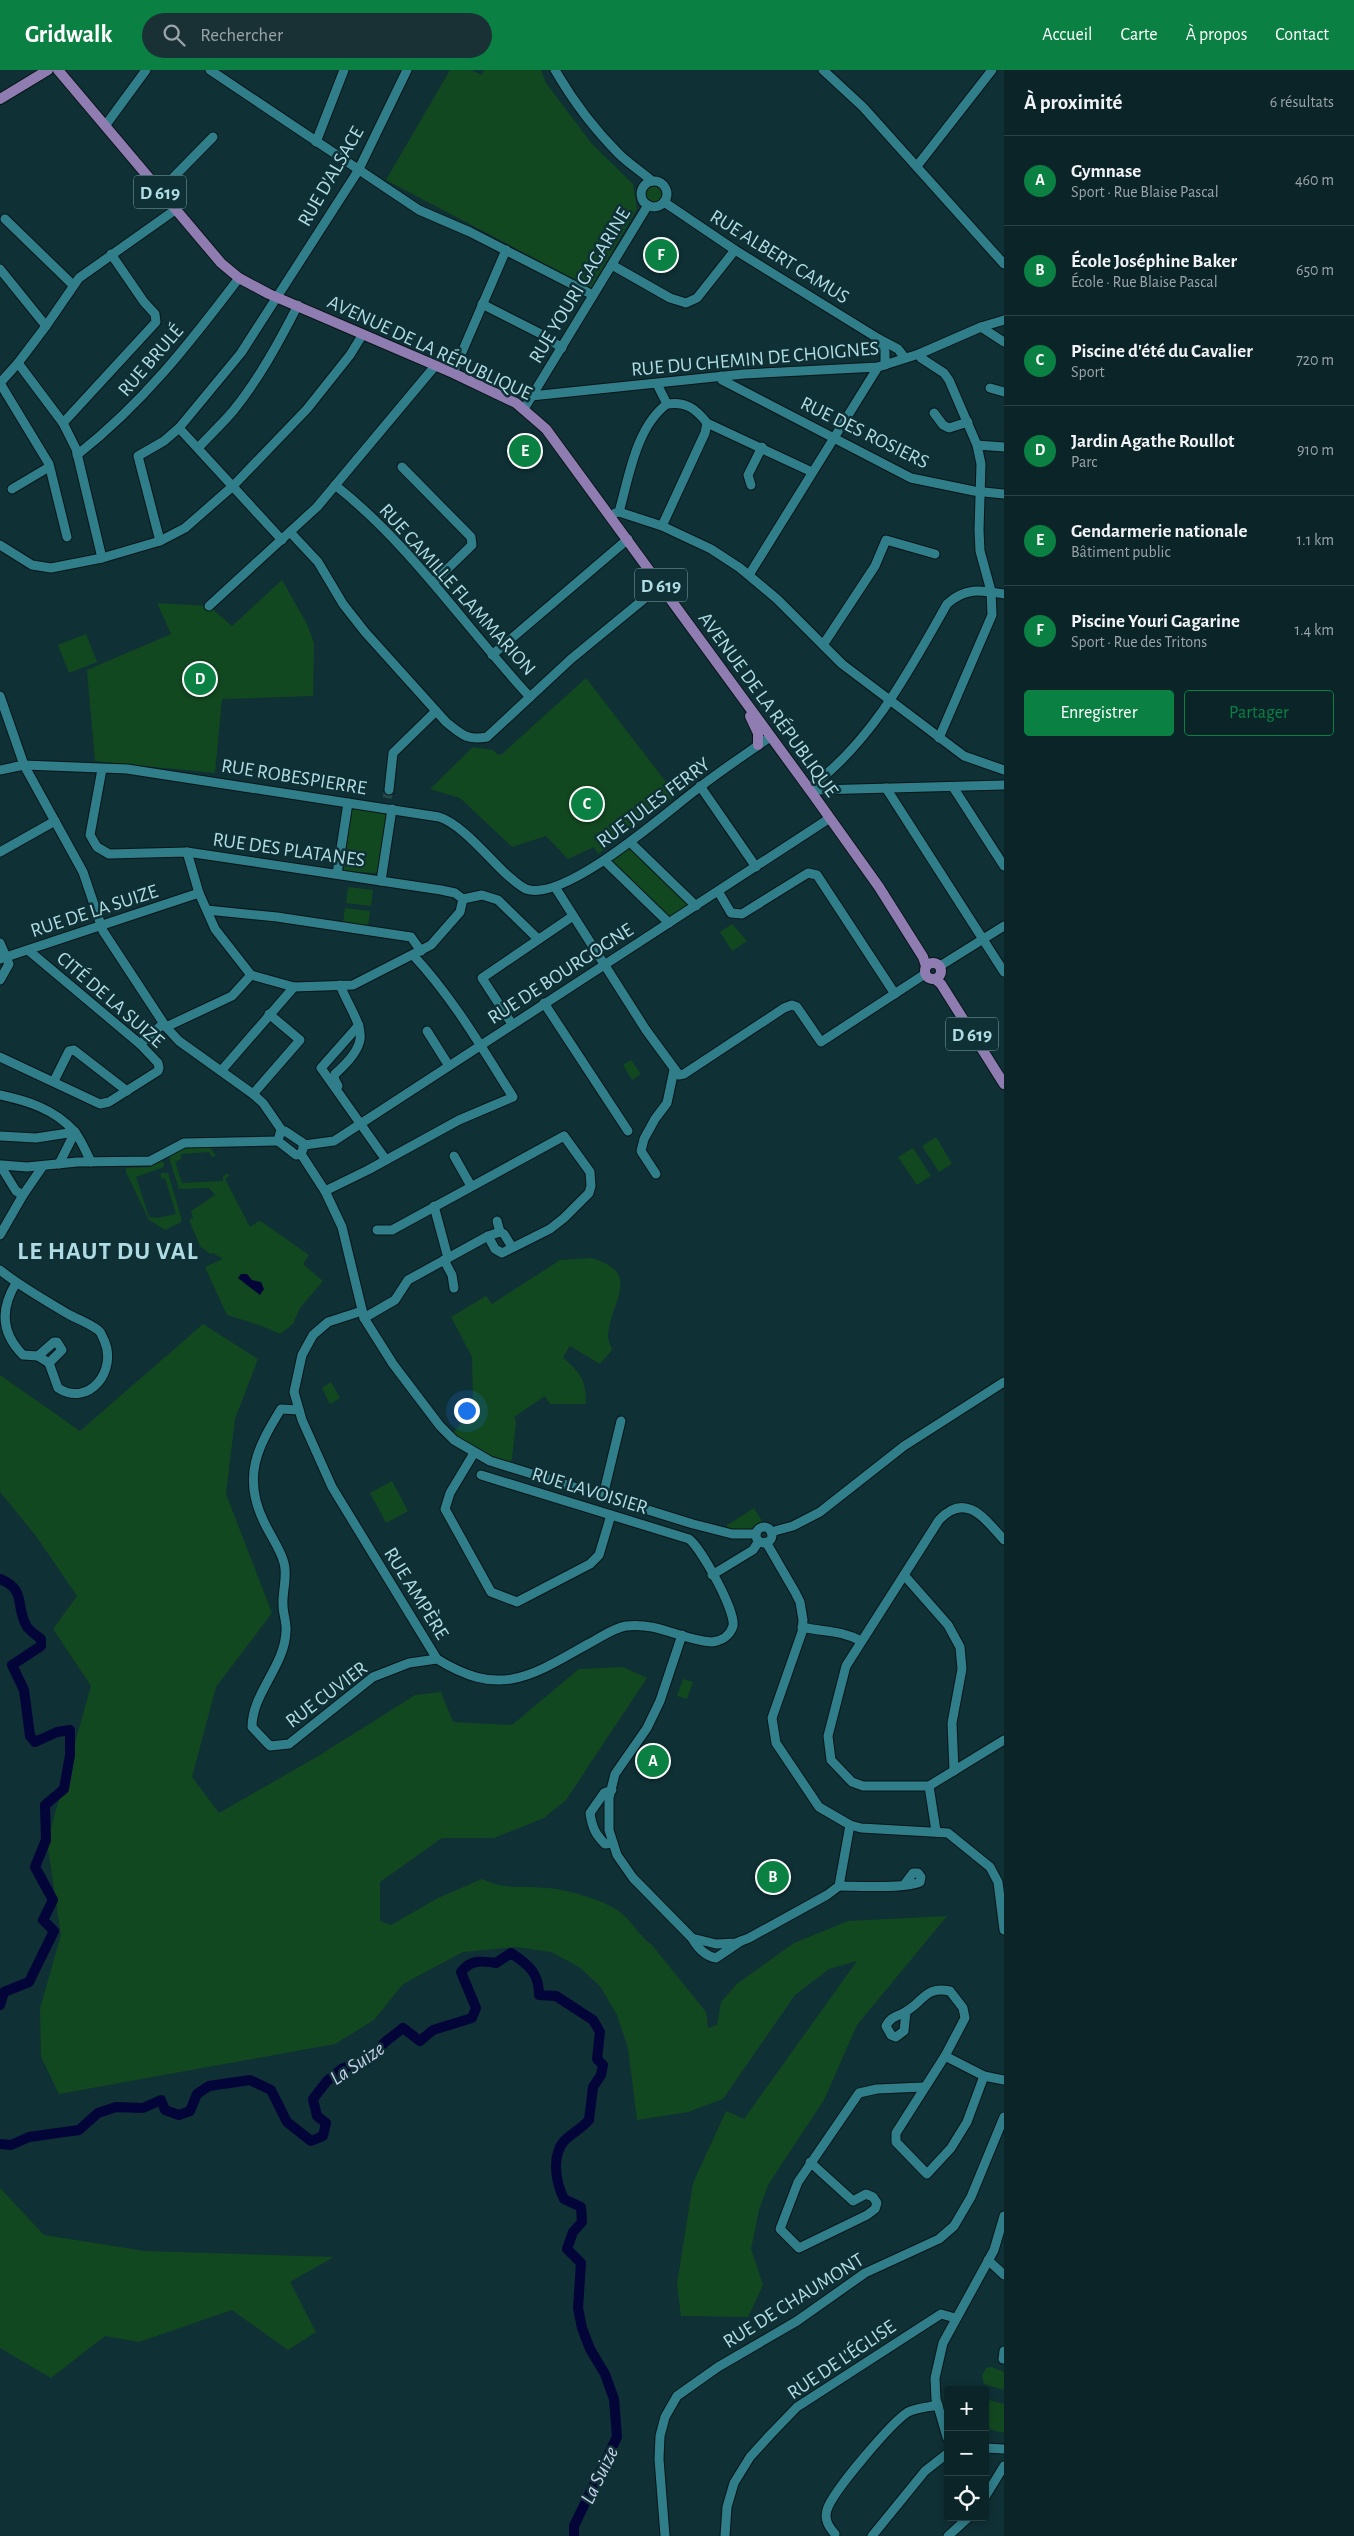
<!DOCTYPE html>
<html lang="fr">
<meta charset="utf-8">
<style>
body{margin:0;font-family:"Alegreya Sans",sans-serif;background:#193034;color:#f1f3f6}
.controls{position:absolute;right:15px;bottom:15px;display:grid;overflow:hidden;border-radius:5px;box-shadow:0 2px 8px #0003}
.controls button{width:45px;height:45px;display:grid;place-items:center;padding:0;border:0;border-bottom:1px solid #2b4145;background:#0b2428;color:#f1f3f6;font:25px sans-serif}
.you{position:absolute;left:466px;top:1340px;width:18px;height:18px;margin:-12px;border:4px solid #fff;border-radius:50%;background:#1a73e8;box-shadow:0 0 0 8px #1a73e833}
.badge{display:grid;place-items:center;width:32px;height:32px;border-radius:50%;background:#0b8043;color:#fff;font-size:16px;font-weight:700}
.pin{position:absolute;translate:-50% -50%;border:2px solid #fff;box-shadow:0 1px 5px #0006}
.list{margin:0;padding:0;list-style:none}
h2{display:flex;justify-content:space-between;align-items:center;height:65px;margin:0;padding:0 20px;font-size:21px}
h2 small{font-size:16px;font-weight:400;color:#9aa4a8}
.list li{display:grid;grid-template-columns:32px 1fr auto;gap:15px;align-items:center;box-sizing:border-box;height:90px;padding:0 20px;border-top:1px solid #2b4145}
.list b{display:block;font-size:19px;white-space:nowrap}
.list p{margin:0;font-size:16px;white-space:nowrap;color:#9aa4a8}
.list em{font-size:16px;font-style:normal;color:#9aa4a8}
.actions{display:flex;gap:10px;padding:15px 20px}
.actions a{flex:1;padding:11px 0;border:1px solid #0b8043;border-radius:5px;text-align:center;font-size:18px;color:#0b8043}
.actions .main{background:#0b8043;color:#fff}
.icon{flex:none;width:28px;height:28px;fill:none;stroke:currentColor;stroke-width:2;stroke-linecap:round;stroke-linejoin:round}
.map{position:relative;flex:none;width:1004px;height:2466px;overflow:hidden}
header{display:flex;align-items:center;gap:30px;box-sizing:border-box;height:70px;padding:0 25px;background:#0b8043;color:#fff}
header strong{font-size:24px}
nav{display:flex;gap:28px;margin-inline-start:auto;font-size:18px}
.search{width:350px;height:45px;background:#193034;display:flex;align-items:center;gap:12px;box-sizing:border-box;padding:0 18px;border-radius:28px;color:#9aa4a8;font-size:19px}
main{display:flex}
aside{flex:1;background:#0b2428}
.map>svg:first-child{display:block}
</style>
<header>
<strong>Gridwalk</strong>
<div class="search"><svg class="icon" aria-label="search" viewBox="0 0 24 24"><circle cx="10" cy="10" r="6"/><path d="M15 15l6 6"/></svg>Rechercher</div>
<nav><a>Accueil</a><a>Carte</a><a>À propos</a><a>Contact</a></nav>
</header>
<main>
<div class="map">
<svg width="1004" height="2466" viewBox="0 0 1004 2466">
<rect width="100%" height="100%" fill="#0f3035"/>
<!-- green -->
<g fill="#124820">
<path d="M450,0h21l11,5 2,-5h57l5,13 46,61 41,40 4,25 -46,79 -205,-108z"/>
<circle cx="654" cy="124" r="8"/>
<path d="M282,510l25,44 7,19 -1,53 -91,3 -7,74 -120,-12 -8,-91 84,-36 -14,-31 52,3 23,20z"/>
<path d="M86,564l11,28 -28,11 -11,-28z"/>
<path d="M586,608l90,117 -78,59 -4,-7 -26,12 -22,-23 -34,11 -52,-49 -30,-9 43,-42 20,3 5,5 4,-1z"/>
<path d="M352,738l34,6 -8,59 -35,-2z"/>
<path d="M629,777l61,56 -20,14 -59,-56z"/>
<path d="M348,817l25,3 -2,16 -25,-3z"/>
<path d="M345,838l25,3 -2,16 -25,-3z"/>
<path d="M732,854l15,17 -15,10 -12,-19z"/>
<path d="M631,990l10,14 -9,6 -9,-15z"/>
<path d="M936,1067l16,27 -13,8 -17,-26z"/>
<path d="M208,1074l8,12 -4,1 -3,-5 -28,2v5l-6,3 7,21 41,-2v-5l5,-3 1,3 -4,3 25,48 9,-6 3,1 47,33 -6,9 20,17 -23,27 -7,16 -13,10 -18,-8 -35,-11 -22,-48 18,-8 -10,-6 -3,1 -10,-8 -11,-26 4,-2 -2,-7 24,-16 -6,-7 -30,1 -11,-35 9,-6z"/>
<path d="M913,1078l18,28 -14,9 -19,-28z"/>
<path d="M163,1090l1,7 -28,10 13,40 9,1 18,-4 -11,-36 -4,1v-6h7l13,44v5l-16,8 -16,-10 -23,-48v-4l24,-1z"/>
<path d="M591,1188c53,15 19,43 17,78 0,4 3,10 4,14l-12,14 -30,-18 -7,11c18,18 23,21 23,47h-36l-5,-8 -31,21 2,5 -4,37 -3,4 -29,-10 -27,-20 13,-16 7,-14 -1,-46 -21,-40 35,-21 6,8 68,-44z"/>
<path d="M203,1254l55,35 -23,60 -9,75 46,119 -56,74 -24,90 27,36 101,-58 95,-60 26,-3 12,30 59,3 67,-56 44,-2 24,11 -81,122 -22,18 -50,20h-52l-62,44v39l11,4 47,-27 44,-19c27,12 38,6 64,9 20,1 58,12 74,24 12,9 19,24 32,33l54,67 2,16 9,-3 4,-23 17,-19 56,-40 54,-22 99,-5 -90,109 -33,75 -56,85 -9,25 -8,39 12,36 -15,32 -67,-1 -4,-32 16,-101 33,-72 18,8 113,-158 -28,8 -34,26 -72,104 -35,13 -51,8 -9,-72 -11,-33 -17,-29 -21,-19 -28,-15 -35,-5 -53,5 -60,32 -29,36 -39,24 -276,50 -18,-37 -1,-49 21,-73 -14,-93 44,-156 -38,-57 24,-33 -41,-60 -36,-44v-117l80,56z"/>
<path d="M331,1312l9,16 -10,6 -8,-16z"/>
<path d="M392,1411l16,30 -22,12 -16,-30z"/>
<path d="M754,1438l9,15c-11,7 -26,11 -37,3z"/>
<path d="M683,1609l10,3 -6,17 -10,-3z"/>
<path d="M0,2118l44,47 101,16 189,6 -44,25 26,50 -28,18 -56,-40 -93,32 -34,-6 -54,42 -51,-30z"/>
<path d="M992,2297l12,5v18l-20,-6 -2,-8 4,-8z"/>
<path d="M985,2329l19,5v29l-19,-5z"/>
</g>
<!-- water -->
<g fill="#030437">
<path d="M584,718l11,8 -13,18 -11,-8z"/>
<path d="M594,729l6,4 1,7 -4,6 -7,2 -5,-2z"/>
<path d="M241,1204h6l5,6 9,2 3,7 -4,6 -22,-17z"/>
</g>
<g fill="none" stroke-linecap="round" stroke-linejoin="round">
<!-- river -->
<g stroke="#030437" stroke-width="10">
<path d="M0,1509c27,11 15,26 26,46 2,5 10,10 15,14v7l-29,19 12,25 6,46 5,6 22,-10 13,-2v25l-6,34 -19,16 1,35 -11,27 18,33 -10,20 11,11 -25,51 -25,10 -4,13"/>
<path d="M0,2074l11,1 18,-8 50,-7 19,-17 18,-6 27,1 18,-8 4,10 14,5 11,-4 7,-17 12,-8 41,-6 21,10 16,32 24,19 12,-5 3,-13 -9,-7 -4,-17 14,-18 16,-13 24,-6 18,-20 18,-14 17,13 13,-11 39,-12 4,-10 -15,-36c10,-13 20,-11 35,-9l15,-10c18,12 28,20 28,42l17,1 37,24 7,12 -3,27 6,6 -2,10 -8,12 -4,33c-7,8 -18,14 -25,21 -13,16 -8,42 0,58l17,8 1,15 -9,10 -6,17 14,14 -3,45 4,20 8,21 15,25 9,25 3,38 -43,89v10"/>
</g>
<!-- minor-tunnel -->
<path stroke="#274a4f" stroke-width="9" stroke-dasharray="9 4.5" stroke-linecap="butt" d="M387,728l2,-8"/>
<defs>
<g id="minor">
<path d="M210,0l209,140 51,22 123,63"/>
<path d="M555,0c18,31 39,59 64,84 10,10 23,18 33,27"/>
<path d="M823,0l40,37 141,157"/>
<path d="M105,56l41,-56"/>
<path d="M316,72l28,-72"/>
<path d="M917,96l75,-96"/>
<circle cx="654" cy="124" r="13"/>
<path d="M160,121l53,-54"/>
<path d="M664,132l71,48 144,89 19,10 7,9"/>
<path d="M5,149l68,66"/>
<path d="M612,195l58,33 16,5 11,-5 38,-48"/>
<path d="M0,199l46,57"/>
<path d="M482,234l59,30 21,14"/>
<path d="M981,257l23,15"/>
<path d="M879,269l6,13v13"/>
<path d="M919,284l2,4 23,15 5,7 28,65 4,19 -2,66 1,21 11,40 1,24 -53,123"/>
<path d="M18,293l45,60 13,26 26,109"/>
<path d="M453,303l53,-123"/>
<path d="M721,306l1,4 189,98 63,13 30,3"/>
<path d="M0,313l18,-20 28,-37 33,-48 96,-68"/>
<path d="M0,313l49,81 18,73"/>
<path d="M657,314l10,20"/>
<path d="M990,318l14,4"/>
<path d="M531,326l213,-22 134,-7 41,-13 62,-27 23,-7"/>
<path d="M524,339l124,-204"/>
<path d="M934,343l9,12 6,3 19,-6"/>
<path d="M63,353l93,-101 -1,-8 -11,-12 -33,-48"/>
<path d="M707,353l105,49"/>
<path d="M179,358l103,112"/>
<path d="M977,375l27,2"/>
<path d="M198,378c11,-12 24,-24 35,-37 26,-32 46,-69 65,-106"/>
<path d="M77,385c66,-52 112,-111 162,-177"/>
<path d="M402,397l69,70 1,8 -38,37"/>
<path d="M335,415c76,60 130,142 195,212"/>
<path d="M751,415l-3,-10 14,-28"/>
<path d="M12,419l37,-22"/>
<path d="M619,442l43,14 49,23 29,19 37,31 65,65 122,92 40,14"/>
<path d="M615,443l4,-1c10,-35 17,-85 48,-108 19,-3 29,5 40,19l-2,10 -43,93"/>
<path d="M290,462l28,30 25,42 22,28 81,90c15,12 21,19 41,15l84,-78 90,-74"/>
<path d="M160,471l-22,-85 26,-15 15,-13 62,-75 117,-182 49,-101"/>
<path d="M0,475l32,20 19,3 51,-10 58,-17 25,-13 48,-42 74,-77 43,-54 13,-21"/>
<path d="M749,505l129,-208"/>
<path d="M209,536l108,-99 118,-141"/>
<path d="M823,575l52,-79 11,-26 49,14"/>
<path d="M492,585l136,-116"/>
<path d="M0,626l24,69 59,107 20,59 63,96 13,14 74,53 10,9 20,29"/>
<path d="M102,699l-12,66 7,12 12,7 78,-2 254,38 14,3 8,6 19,-4 16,5 40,39"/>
<path d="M0,700l24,-5 103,4 312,48c21,6 49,40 66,56 6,5 14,13 21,16 39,14 139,-76 170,-99 24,-19 50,-36 74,-53"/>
<path d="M700,716l56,81"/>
<path d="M953,717l51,79"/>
<path d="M809,718c63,-46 100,-117 138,-184 18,-17 34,-14 57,-10"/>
<path d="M886,718l118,184"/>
<path d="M389,720l4,-37 43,-42"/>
<path d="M812,723l4,-3 188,-5"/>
<path d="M630,772l66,64"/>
<path d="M0,782l55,-31"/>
<path d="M187,782l12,41 16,36 36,46"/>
<path d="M605,791l64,62"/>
<path d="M337,804l11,-71"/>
<path d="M381,811l11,-72"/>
<path d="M555,817l91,143 33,45 5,-1 100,-66 8,-3 5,2 24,35 104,-68"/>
<path d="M718,821l13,22 11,1 66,-41 9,2 78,119"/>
<path d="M207,840l70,7 134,20 10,14"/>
<path d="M0,873l9,21 -9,16"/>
<path d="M0,889l199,-66"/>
<path d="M940,896l64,-40"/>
<path d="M251,905l43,12 59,-2 78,-40 29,-33 3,-13"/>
<path d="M544,933l84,128"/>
<path d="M512,954l-30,-46 91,-62"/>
<path d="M359,955l-38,43 65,92"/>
<path d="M166,957l66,-31 19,-21"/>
<path d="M427,961l22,35"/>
<path d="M140,974l23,-20"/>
<path d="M0,987l100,47 9,-2 49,-31 1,-3 -1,-5 -18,-19 -112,-94"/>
<path d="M221,1001l73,-84"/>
<path d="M54,1011l15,-30 5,-1 53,41"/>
<path d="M338,1016l-4,-8 1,-4c42,-37 23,-46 5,-89"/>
<path d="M253,1024l47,-54 -31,-26"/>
<path d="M0,1025c28,6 54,14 74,36 7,8 12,21 17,31"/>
<path d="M285,1061l18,12v6l-2,5 -5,1 -18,-14 2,-8z"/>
<path d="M0,1066l36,2 39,-6"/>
<path d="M304,1075l30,-4 496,-323"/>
<path d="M301,1084l24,37 17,36 22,91 29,46 47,62 14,14 36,21 203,63 39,10h24"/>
<path d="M454,1086l17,30"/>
<path d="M59,1094l16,-32"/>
<path d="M0,1095l16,26 7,4 -23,40"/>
<path d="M2,1095l25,2 50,-5 73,-1 34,-18 94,-2"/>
<path d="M656,1104l-15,-23 3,-12 11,-20 12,-16 7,-33"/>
<path d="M325,1121l43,-21 91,-50 54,-23c-31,-49 -60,-99 -100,-142"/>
<path d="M23,1125l20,-29"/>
<path d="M434,1136l14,52"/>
<path d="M497,1151l3,11"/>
<path d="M377,1160h15l172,-94 26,36 1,14 -2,7 -25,25 -14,11 -48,24 -7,-4 -7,-13 12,-4 4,2 8,13"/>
<path d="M444,1190l8,15 2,13"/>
<path d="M0,1200c21,17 45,30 68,44 9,5 21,9 30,16 3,2 4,6 6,10 14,30 -15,68 -46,48l-9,-25 -11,-7 -15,-1c-22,-22 -23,-46 -7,-72"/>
<path d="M362,1241l-34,11 -15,13 -11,20 -8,37 8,28 30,67 105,172c63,39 93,18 151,-15 12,-6 25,-16 38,-18 33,-4 55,14 86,16 9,-1 18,-6 21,-16 3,-15 -32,-78 -44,-87l-208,-64"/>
<path d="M364,1248l31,-18 13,-20 80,-44"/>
<path d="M38,1286l16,-14h3l5,8 -13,13"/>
<path d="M299,1340l-18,-1c-24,39 -39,68 -17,113 6,13 17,28 20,41 4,13 -2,29 -1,42 0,9 4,18 3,26 -1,35 -34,62 -34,96l18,19 19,-2 84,-67 36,-14 28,-4"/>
<path d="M474,1383l-24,40 -5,16 46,83 26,10 73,-38 9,-9 12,-40"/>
<path d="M603,1426l18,-75"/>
<circle cx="764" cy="1465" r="8"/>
<path d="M771,1462l22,-6 27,-14 84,-66 100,-64"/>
<path d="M1004,1470c-19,-21 -38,-49 -65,-20l-93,146 -18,70 3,24 21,22 11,4h66l75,-46"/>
<path d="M766,1472l29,50 5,10 3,18 -1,12 -30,86 4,25 43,64 31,18 11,3 87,5 42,34 8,15 6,48"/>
<path d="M712,1505l41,-25 6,-9"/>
<path d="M904,1505l44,50 12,22 2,22 -10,54 2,48"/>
<path d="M802,1557c21,5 39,3 59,14"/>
<path d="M682,1565l-22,66 -13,27 -32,46 -6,24v32l8,25 16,23 59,60 24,6 20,-1 13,-5 78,-43 12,-9 11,-61"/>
<path d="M929,1716l7,45"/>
<path d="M612,1720l-8,3 -14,20c2,14 5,21 15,31l8,-1"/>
<path d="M839,1816c18,0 67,3 81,-4l1,-5 -3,-4h-5l-9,12"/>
<path d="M692,1868c5,9 13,18 24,20l25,-17"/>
<path d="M906,1942l-2,19 -8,6 -5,-2 -5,-9c5,-10 11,-9 19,-14 19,-10 19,-26 45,-21l13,17 2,10 -20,38 39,20 20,4"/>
<path d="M945,1986l-49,77v9l31,32 24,-26 16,-26 17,-46"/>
<path d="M810,2092l43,39 13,-7 7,3 4,6 -2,6 -8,6 -68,33 -19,-19 18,-47 61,-89 18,-4 46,-2"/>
<path d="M988,2190l16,15"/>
<path d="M1003,2289l1,-8"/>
<path d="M947,2367l-11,-38 -1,-21 8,-35 51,-93 10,-34"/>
<path d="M985,2378l19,1"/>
<path d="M985,2427l19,-31"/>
<path d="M835,2464c-6,-7 -11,-14 -8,-24 5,-18 65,-88 81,-98 8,-4 21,-5 30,-7"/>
<path d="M665,2466l-6,-77 1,-23 5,-19 12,-21 41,-29 79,-46 68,-48 74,-34 15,-13 17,-29 33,-80"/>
<path d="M725,2466l2,-29 7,-24 16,-26 20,-22 27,-28 144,-93 14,4"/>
<path d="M872,2466l53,-65 23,-18"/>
<path d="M948,2466l21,-19"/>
</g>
<g id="major">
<path d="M58,0l163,193 18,15 30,16 184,79 63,30 30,26 266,364 67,94 44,70 3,9"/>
<path d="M0,29l48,-29"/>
<path d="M750,646l8,17v12"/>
<circle cx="933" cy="901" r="8"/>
<path d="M935,909l6,5 63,100"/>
</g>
</defs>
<!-- minor casing -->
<use href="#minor" stroke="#081618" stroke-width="11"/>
<!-- major casing -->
<use href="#major" stroke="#081618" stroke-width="12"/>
<!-- minor -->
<use href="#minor" stroke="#307e8a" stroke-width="9"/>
<!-- major -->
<use href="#major" stroke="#8f7cb0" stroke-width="10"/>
</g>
<g text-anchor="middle" stroke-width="5" stroke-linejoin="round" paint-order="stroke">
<!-- shield labels -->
<g fill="#0f3035" stroke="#7fa8b0" stroke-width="1">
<rect x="134" y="105.5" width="52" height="33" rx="4"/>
<rect x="635" y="498.5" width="52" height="33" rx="4"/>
<rect x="946" y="947.5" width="52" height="33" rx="4"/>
</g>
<g font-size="19" font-weight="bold" fill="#afdce4">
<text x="160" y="129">D 619</text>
<text x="661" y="522">D 619</text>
<text x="972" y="971">D 619</text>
</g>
<!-- street labels -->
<g font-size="20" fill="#afdce4" stroke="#0f3035">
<text transform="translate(330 106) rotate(-60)" y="7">RUE D'ALSACE</text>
<text transform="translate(780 186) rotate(32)" y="7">RUE ALBERT CAMUS</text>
<text transform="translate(579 215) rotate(-59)" y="7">RUE YOURI GAGARINE</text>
<text transform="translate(430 277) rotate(25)" y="7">AVENUE DE LA RÉPUBLIQUE</text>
<text transform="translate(755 288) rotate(-5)" y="7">RUE DU CHEMIN DE CHOIGNES</text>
<text transform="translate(150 290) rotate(-49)" y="7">RUE BRULÉ</text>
<text transform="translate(865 362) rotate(26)" y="7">RUE DES ROSIERS</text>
<text transform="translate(458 519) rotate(48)" y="7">RUE CAMILLE FLAMMARION</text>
<text transform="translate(769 634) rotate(54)" y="7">AVENUE DE LA RÉPUBLIQUE</text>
<text transform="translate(294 706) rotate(9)" y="7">RUE ROBESPIERRE</text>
<text transform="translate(653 732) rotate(-37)" y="7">RUE JULES FERRY</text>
<text transform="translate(289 779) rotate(8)" y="7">RUE DES PLATANES</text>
<text transform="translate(94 840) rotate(-18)" y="7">RUE DE LA SUIZE</text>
<text transform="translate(560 903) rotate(-33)" y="7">RUE DE BOURGOGNE</text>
<text transform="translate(111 929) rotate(41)" y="7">CITÉ DE LA SUIZE</text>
<text transform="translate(590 1420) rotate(17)" y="7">RUE LAVOISIER</text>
<text transform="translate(417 1523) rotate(58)" y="7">RUE AMPÈRE</text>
<text transform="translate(326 1624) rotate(-37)" y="7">RUE CUVIER</text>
<text transform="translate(793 2230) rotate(-32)" y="7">RUE DE CHAUMONT</text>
<text transform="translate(841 2289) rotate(-34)" y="7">RUE DE L'ÉGLISE</text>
</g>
<!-- water labels -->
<g font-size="21" font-style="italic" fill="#c5cfe9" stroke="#0f3035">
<text transform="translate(357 1993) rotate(-34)" y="7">La Suize</text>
<text transform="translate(599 2405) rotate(-64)" y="7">La Suize</text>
</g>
<!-- district labels -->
<g font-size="25" font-weight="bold" letter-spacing="1" fill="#afdce4" stroke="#0f3035">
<text x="108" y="1189">LE HAUT DU VAL</text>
</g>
</g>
</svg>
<div class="controls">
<button>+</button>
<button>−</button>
<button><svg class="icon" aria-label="locate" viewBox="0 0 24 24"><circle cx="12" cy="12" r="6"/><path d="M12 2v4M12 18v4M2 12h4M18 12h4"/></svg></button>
</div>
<div class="you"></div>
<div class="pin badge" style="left:653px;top:1691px">A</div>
<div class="pin badge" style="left:773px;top:1807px">B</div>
<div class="pin badge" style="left:587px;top:734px">C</div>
<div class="pin badge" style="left:200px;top:609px">D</div>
<div class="pin badge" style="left:525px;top:381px">E</div>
<div class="pin badge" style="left:661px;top:185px">F</div>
</div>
<aside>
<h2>À proximité<small>6 résultats</small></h2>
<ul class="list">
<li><span class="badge">A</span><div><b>Gymnase</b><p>Sport · Rue Blaise Pascal</p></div><em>460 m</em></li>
<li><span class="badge">B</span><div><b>École Joséphine Baker</b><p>École · Rue Blaise Pascal</p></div><em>650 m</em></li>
<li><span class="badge">C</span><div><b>Piscine d'été du Cavalier</b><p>Sport</p></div><em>720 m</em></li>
<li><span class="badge">D</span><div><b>Jardin Agathe Roullot</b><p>Parc</p></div><em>910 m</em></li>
<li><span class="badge">E</span><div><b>Gendarmerie nationale</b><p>Bâtiment public</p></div><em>1.1 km</em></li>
<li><span class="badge">F</span><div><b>Piscine Youri Gagarine</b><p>Sport · Rue des Tritons</p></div><em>1.4 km</em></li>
</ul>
<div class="actions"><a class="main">Enregistrer</a><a>Partager</a></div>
</aside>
</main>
